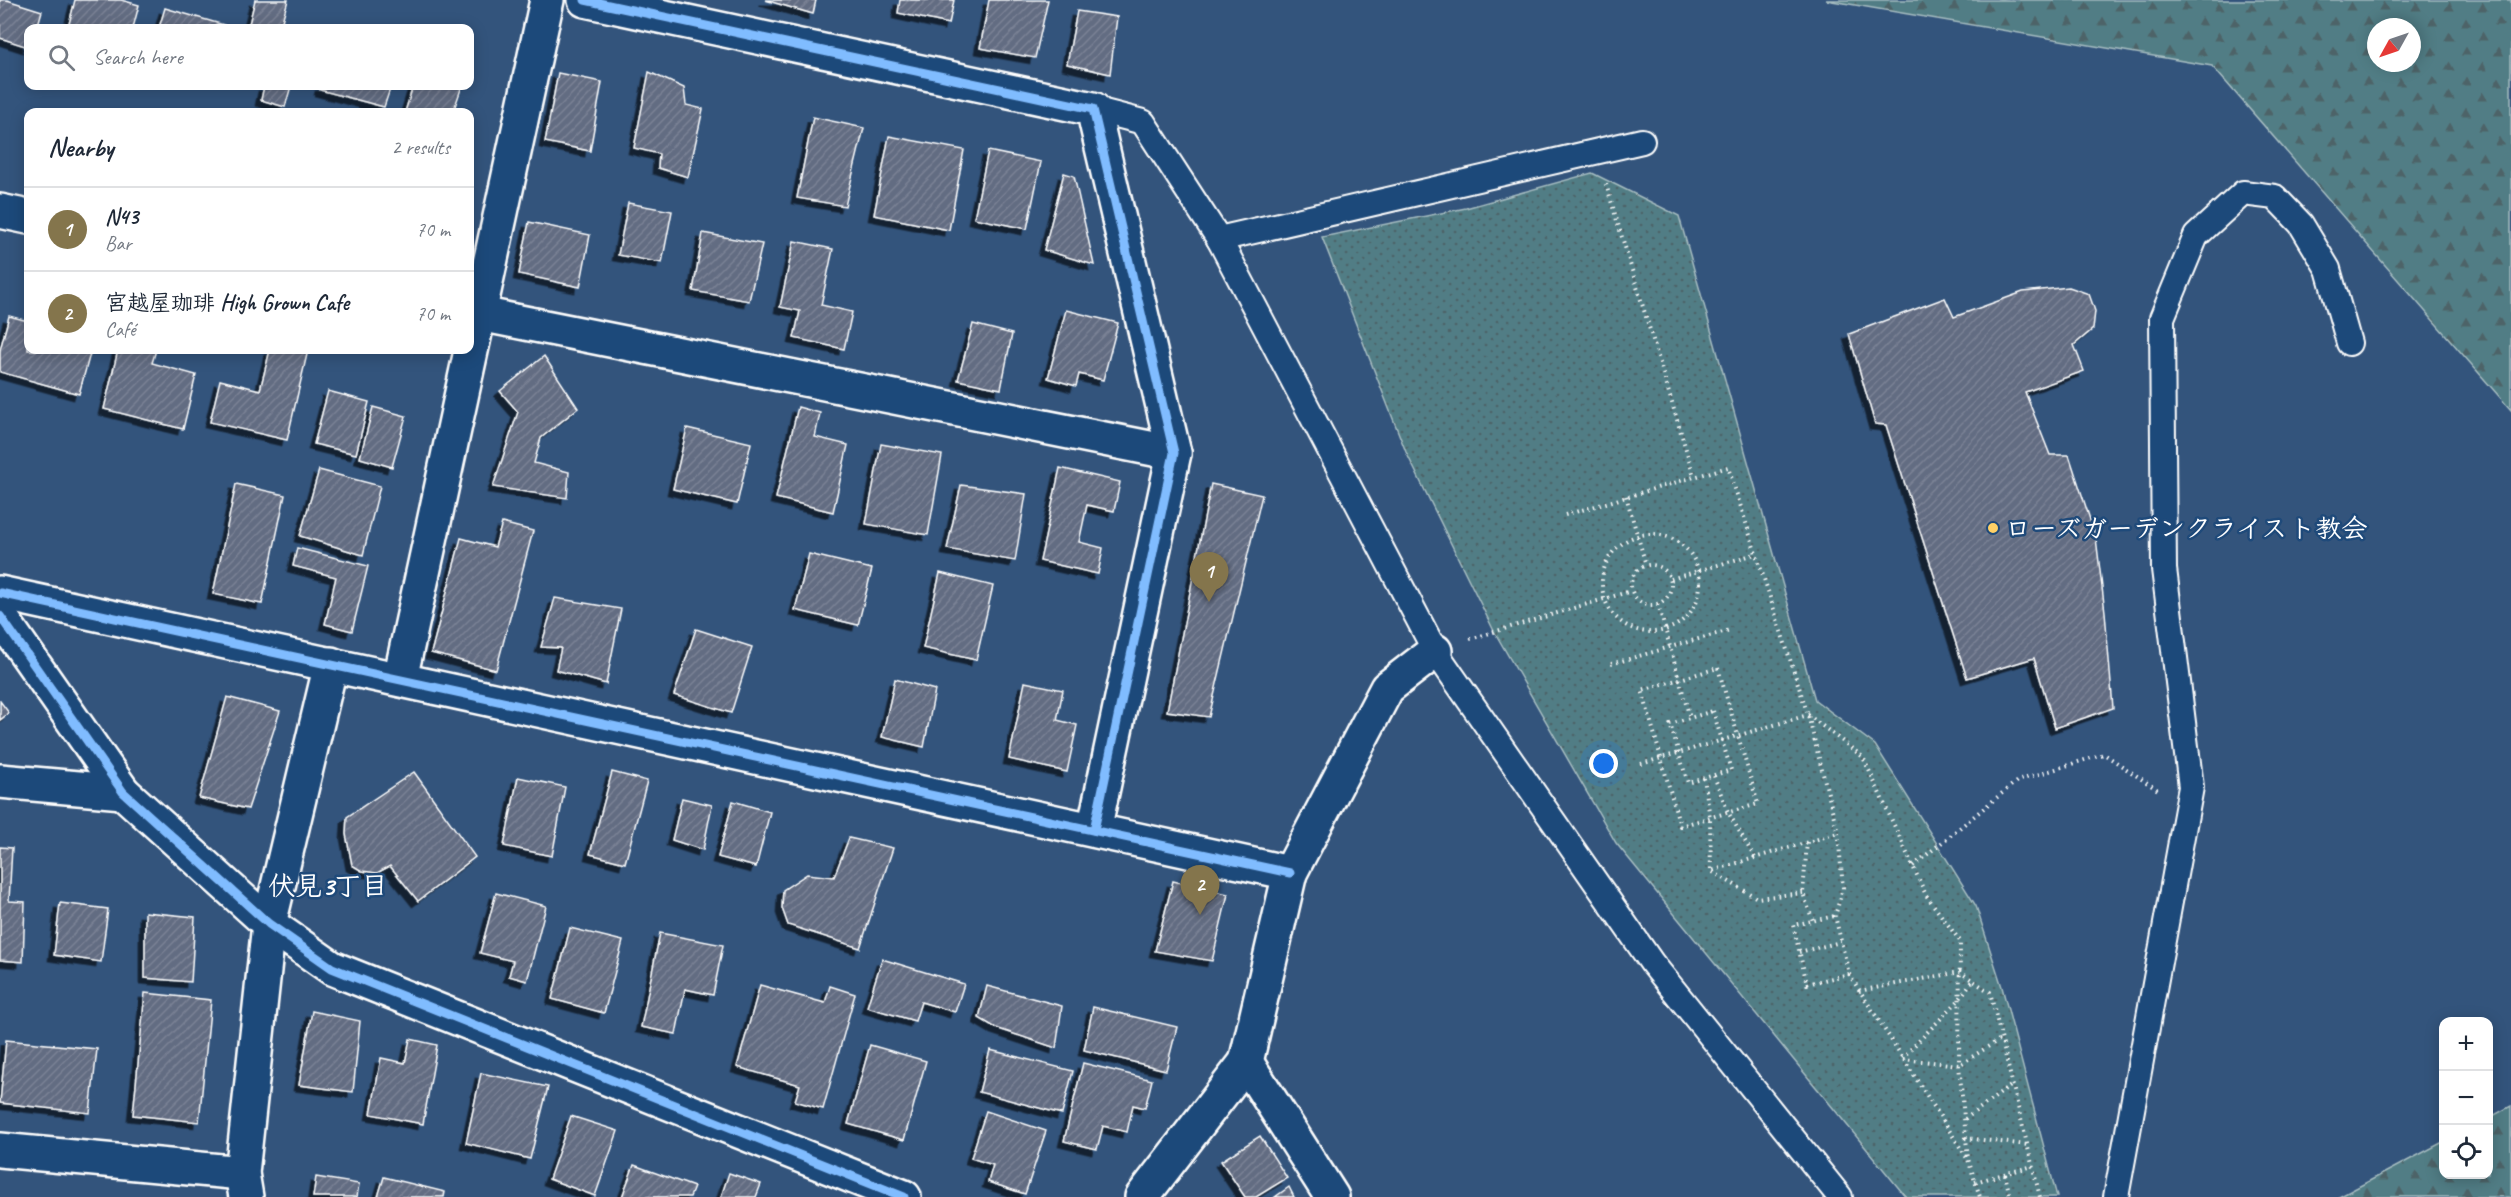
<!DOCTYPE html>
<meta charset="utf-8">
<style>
body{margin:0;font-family:Caveat,"Klee One",sans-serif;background:#f6f6f7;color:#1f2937}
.controls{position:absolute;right:18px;bottom:18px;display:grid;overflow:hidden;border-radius:12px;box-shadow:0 3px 15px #0003}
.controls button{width:54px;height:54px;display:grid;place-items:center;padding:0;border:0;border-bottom:2px solid #e0e1e3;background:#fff;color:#1f2937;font:30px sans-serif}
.compass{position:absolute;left:2367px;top:18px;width:54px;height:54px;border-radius:50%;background:#fff;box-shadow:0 3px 15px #0003;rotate:230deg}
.you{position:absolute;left:1604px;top:764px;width:21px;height:21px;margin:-15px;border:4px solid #fff;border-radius:50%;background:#1a73e8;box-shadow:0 0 0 9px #1a73e833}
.badge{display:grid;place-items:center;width:39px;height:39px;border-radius:50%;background:#84754c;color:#fff;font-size:20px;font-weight:700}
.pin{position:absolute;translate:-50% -50px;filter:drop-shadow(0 2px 3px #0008)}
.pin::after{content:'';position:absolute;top:32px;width:21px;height:18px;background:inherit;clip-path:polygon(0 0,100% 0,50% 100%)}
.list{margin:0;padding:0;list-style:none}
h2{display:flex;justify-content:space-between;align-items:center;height:78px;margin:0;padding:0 24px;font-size:26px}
h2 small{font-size:20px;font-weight:400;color:#747a83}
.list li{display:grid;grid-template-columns:39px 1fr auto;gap:18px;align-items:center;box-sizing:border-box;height:84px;padding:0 24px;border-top:2px solid #e0e1e3}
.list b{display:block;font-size:22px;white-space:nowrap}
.list p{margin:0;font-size:20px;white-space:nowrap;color:#747a83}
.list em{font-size:20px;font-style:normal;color:#747a83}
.icon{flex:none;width:33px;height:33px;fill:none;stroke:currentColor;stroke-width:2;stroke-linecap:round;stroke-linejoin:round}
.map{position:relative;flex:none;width:2511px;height:1197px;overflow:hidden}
.search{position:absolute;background:#fff;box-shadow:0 3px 15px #0003;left:24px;top:24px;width:450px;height:66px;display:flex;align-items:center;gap:15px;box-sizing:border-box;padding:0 21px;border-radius:12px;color:#747a83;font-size:22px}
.panel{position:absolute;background:#fff;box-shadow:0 3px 15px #0003;left:24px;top:108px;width:450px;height:246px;border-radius:12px}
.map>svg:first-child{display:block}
</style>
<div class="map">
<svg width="2511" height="1197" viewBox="0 0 2511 1197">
<defs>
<pattern id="forest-firs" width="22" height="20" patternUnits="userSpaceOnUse" patternTransform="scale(1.5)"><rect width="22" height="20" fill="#517d85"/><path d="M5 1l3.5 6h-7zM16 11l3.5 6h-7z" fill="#4e6468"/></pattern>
<pattern id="garden-dots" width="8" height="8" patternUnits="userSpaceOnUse" patternTransform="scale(1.5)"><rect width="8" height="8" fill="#517d85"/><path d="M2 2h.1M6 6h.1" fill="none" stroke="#4e6468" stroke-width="1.8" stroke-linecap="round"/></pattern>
<pattern id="building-hatch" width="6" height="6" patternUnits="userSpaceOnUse" patternTransform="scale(1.5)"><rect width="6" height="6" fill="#626c82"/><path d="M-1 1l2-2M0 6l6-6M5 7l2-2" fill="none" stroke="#7a8295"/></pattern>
<filter id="shadow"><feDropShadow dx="-5.5" dy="5.5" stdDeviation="0" flood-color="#0009"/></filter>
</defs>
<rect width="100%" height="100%" fill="#33547c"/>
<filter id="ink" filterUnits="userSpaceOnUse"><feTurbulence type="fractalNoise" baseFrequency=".0167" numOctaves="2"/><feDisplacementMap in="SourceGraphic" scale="12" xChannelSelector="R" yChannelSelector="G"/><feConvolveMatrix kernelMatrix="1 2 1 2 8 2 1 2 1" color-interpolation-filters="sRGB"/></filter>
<g filter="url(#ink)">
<!-- forest -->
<g fill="url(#forest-firs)" stroke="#a8bec2" stroke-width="1.5" fill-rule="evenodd">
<path d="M1826,0h685v410l-299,-344zM2376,27h36v36h-36z"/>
<path d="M2511,1106v91h-172l104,-55 1,32h44l1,-56z"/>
</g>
<!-- garden -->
<path fill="url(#garden-dots)" stroke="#a8bec2" stroke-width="1.5" d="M1592,173l87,43 136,484 60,45 101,161 26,81 55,210h-151l-290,-354 -122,-212 -88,-179 -84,-215 144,-29z"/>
<!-- building -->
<g fill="url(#building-hatch)" stroke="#fff" stroke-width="1.5" filter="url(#shadow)">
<path d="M0,0h7l35,11 -5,17h-9v19l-28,-9z"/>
<path d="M75,0h46l18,5 -6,23h-65z"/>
<path d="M255,0h33l-6,21 23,7h-57z"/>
<path d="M765,0h51l-3,14z"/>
<path d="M900,0h54l-5,24 -51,-11z"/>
<path d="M989,0h59l-13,58 -55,-10z"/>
<path d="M165,8l59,17 -1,3h-64z"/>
<path d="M1077,11l40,6 -7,57 -43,-10z"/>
<path d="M649,72l35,16 2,17 17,4 -15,68 -30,-9 1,-14 -25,-6z"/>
<path d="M558,73l44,9 -12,69 -45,-9z"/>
<path d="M264,86h27l-6,21 -24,-7z"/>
<path d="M321,86h70l-7,21 -64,-17z"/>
<path d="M413,86h49l-9,26h-48z"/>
<path d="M813,117l51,11 -19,78 -48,-8z"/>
<path d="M889,136l75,14 -15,80 -75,-15z"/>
<path d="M988,151l53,11 -14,67 -53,-11z"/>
<path d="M1064,173l10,3 20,89 -50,-15z"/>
<path d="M628,203l44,8 -10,52 -44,-8z"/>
<path d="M529,222l61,13 -10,52 -61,-13z"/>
<path d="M703,233l59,11 -13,57 -56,-10z"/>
<path d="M794,241l39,8 -12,56 31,7 -8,37 -50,-11 6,-27 -20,-4z"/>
<path d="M2069,287l20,7 6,17 -2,18 -19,16 10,26 -59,21 25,63h19l27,83 9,74 8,96 -58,20 -21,-70 -67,20 -81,-253 -11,-1 -26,-90 96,-36 9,19 69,-25z"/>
<path d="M1066,310l52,13 -15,57 -24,-6 -3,12 -28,-8z"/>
<path d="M9,316l19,5v29h63l-12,44 -79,-22v-22z"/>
<path d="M973,324l39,10 -11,55 -43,-9z"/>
<path d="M118,350h38l-4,13 44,12 -13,54 -79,-20z"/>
<path d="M270,350h38l-21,90 -77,-18 10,-42 40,10z"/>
<path d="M544,356l34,52 -37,30 -7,25 35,9 -2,26 -74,-11 25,-75 -18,-21z"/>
<path d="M328,391l41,11 -13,52 -42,-10z"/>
<path d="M373,407l33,9 -14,51 -32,-9z"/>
<path d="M798,407l22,6 -5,24 33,8 -15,67 -57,-14z"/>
<path d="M687,428l64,15 -14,61 -64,-15z"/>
<path d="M881,444l61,11 -14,80 -62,-11z"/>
<path d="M1060,468l60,14 -6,29 -27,-6 -8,37 24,6 -5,26 -58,-13z"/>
<path d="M319,470l61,16 -17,69 -63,-19z"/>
<path d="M236,484l49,11 -23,109 -49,-10z"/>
<path d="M1211,484l51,11 -53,222 -42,-6z"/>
<path d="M961,485l65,9 -11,67 -68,-12z"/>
<path d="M502,523l31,8 -37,139 -65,-17 30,-115 34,9z"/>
<path d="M297,548l71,18 -16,65 -27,-7 11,-47 -43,-11z"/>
<path d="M809,554l63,15 -14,56 -63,-15z"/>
<path d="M940,573l53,13 -17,74 -53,-12z"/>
<path d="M555,598l66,11 -15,75 -50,-14 5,-22 -20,-1z"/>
<path d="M696,629l56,18 -21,66 -57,-18z"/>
<path d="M895,679l40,11 -11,57 -42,-10z"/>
<path d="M1025,682l38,8 -6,30 20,5 -10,47 -58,-13z"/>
<path d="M227,697l53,14 -32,98 -49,-11z"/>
<path d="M0,701l9,12 -9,7z"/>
<path d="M414,772l61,85 -57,44 -28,-35 -13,7 -15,-2 -10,-6 -6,-31 1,-17z"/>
<path d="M612,772l35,9 -22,82 -35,-9z"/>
<path d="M518,777l47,10 -13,69 -48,-10z"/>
<path d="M682,798l30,7 -9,45 -31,-10z"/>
<path d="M733,801l37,11 -14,55 -38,-10z"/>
<path d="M849,838l44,10 -33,100 -72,-23 -6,-17 1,-18 24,-16 27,3z"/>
<path d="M0,847l12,1 -3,53 16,1 -2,60 -23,-2z"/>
<path d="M1173,881l55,13 -16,67 -57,-10z"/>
<path d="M496,893l50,13 -19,75 -18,-5 4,-15 -33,-8z"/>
<path d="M60,903l48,6 -7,53 -47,-7z"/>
<path d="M145,912l50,5 -4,65 -46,-4z"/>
<path d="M570,928l53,13 -19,72 -52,-14z"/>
<path d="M660,933l63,12 -10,50 -28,-6 -9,45 -35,-7z"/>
<path d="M882,959l82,25 -9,28 -34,-10 -6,19 -48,-14z"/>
<path d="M760,985l65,18 5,-17 25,8 -32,115 -28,-8 5,-16 -63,-18z"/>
<path d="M987,986l75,20 -6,42 -60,-20 -17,-10z"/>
<path d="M145,993l66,7 -12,122 -66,-7z"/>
<path d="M1093,1007l84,20 -11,43 -82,-20z"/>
<path d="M312,1011l48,10 -7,71 -54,-7z"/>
<path d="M410,1039l27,6 -14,79 -52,-10 10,-56 24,5z"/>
<path d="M6,1040l91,9 -7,64 -90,-10z"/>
<path d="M870,1045l56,16 -22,79 -56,-16z"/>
<path d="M990,1050l83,21 -11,43 -83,-22z"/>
<path d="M1083,1063l69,17 -7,28 -12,-3 -6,27 -24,-6 -6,23 -33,-8z"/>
<path d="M481,1073l67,14 -18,72 -64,-16z"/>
<path d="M986,1111l60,20 -21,63 -37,-12 5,-17 -22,-7z"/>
<path d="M571,1116l47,15 -23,65 -46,-17z"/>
<path d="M1260,1136l27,42 -31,19h-11l-24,-36z"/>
<path d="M634,1165l60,22 -4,10h-68z"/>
<path d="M729,1173l32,11 -5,13h-35z"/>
<path d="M316,1177l43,7 -2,13h-44z"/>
<path d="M384,1177l61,15 -1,5h-66z"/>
<path d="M1289,1187l5,10h-19z"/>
</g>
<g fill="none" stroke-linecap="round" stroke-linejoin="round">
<defs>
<g id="lane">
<path d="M1093,109l50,13 76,117 216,412 217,312 188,234"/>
<path d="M1219,239l423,-98"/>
<path d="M2116,1197l75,-410 -27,-218 -2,-251 34,-82 47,-43 32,4 26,27 27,45 21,74"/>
</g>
<g id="street">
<path d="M585,0l508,109 81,344 -80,377"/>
<path d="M0,211l28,6"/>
<path d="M470,312l704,141"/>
<path d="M0,593l1290,280"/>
<path d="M0,616l123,176 146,132 63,44 572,229"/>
<path d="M400,679l147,-679"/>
<path d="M0,781l123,11"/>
<path d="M1246,1062l86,135"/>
<path d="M0,1150l242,23"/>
<path d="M246,1197l-4,-24 27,-249 62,-260"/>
<path d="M1142,1197l104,-135 44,-189 97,-185 48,-37"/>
</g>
</defs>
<!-- lane casing -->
<use href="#lane" stroke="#fff" stroke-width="28"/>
<!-- street casing -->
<use href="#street" stroke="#fff" stroke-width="38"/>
<!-- path -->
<g stroke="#fff" stroke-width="4" stroke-dasharray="1.5 4.5" stroke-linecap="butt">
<path d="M1606,184l88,292"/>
<path d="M1626,496l20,69"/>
<path d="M1565,515l163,-48 80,248 30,118 5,55 -8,28 14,58 -42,10 -14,-59 42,-9"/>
<circle cx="1651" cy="583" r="49"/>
<circle cx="1651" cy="585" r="20"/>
<path d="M1671,579l84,-25"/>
<path d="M1658,604l32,114"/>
<path d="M1470,639l161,-48"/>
<path d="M1611,664l119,-34"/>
<path d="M1718,668l40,136 -78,22 -38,-136z"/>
<path d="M1713,711l18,59 -43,13 -18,-59z"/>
<path d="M1641,764l167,-49 55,42 63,138 34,46 -1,124 9,94 12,38"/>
<path d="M1714,776l14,36 27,46"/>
<path d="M1704,778l6,40 1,53"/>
<path d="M1807,842l-4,51 10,28"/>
<path d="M1913,866l104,-85 87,-27 54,36"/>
<path d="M1803,893l-46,5 -46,-27 127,-38"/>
<path d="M1799,952l42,-10"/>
<path d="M1849,974l118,184"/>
<path d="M1859,991l101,-19 30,20 50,205"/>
<path d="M1902,1058l57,-58 13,-19"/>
<path d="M1903,1059l56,6 43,-27"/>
<path d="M1965,1119l47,-34"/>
<path d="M1965,1138l63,7"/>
<path d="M2005,1174l5,23"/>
<path d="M1975,1182l58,-16"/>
</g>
<!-- lane -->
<use href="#lane" stroke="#1f4a7a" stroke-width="24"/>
<!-- street -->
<use href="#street" stroke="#1f4a7a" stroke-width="33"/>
<defs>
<g id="cycleway">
<path d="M585,0l508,109 81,344 -80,377"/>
<path d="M0,593l1290,280"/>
<path d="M0,616l123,176 146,132 63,44 572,229"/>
</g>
</defs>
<!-- cycleway casing -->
<use href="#cycleway" stroke="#1f4a7a" stroke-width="13"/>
<!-- cycleway -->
<use href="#cycleway" stroke="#80bcff" stroke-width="9"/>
</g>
</g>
<!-- markers -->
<circle fill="#ffd166" stroke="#1f4a7a" stroke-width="2" cx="1993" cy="528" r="6"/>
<g text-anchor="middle" stroke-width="5" stroke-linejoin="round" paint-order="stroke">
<!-- poi labels -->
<g font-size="26" font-weight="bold" fill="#fff" stroke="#1f4a7a" text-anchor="start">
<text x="2005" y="537">ローズガーデンクライスト教会</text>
</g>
<!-- neighbourhood labels -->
<g font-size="27" font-weight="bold" fill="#fff" stroke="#1f4a7a">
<text x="328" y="895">伏見3丁目</text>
</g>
</g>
</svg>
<div class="controls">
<button>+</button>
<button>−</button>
<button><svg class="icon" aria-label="locate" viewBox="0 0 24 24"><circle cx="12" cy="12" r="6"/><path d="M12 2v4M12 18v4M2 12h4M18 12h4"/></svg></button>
</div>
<svg class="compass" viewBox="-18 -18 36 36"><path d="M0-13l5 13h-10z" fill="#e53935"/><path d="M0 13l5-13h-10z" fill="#747a83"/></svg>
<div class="you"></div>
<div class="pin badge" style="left:1209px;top:602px">1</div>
<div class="pin badge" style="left:1200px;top:915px">2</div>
<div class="search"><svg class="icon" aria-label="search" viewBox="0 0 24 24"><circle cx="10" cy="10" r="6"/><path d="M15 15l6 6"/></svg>Search here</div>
<section class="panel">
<h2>Nearby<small>2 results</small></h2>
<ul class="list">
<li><span class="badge">1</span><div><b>N43</b><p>Bar</p></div><em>70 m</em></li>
<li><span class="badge">2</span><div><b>宮越屋珈琲 High Grown Cafe</b><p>Café</p></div><em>70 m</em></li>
</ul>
</section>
</div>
